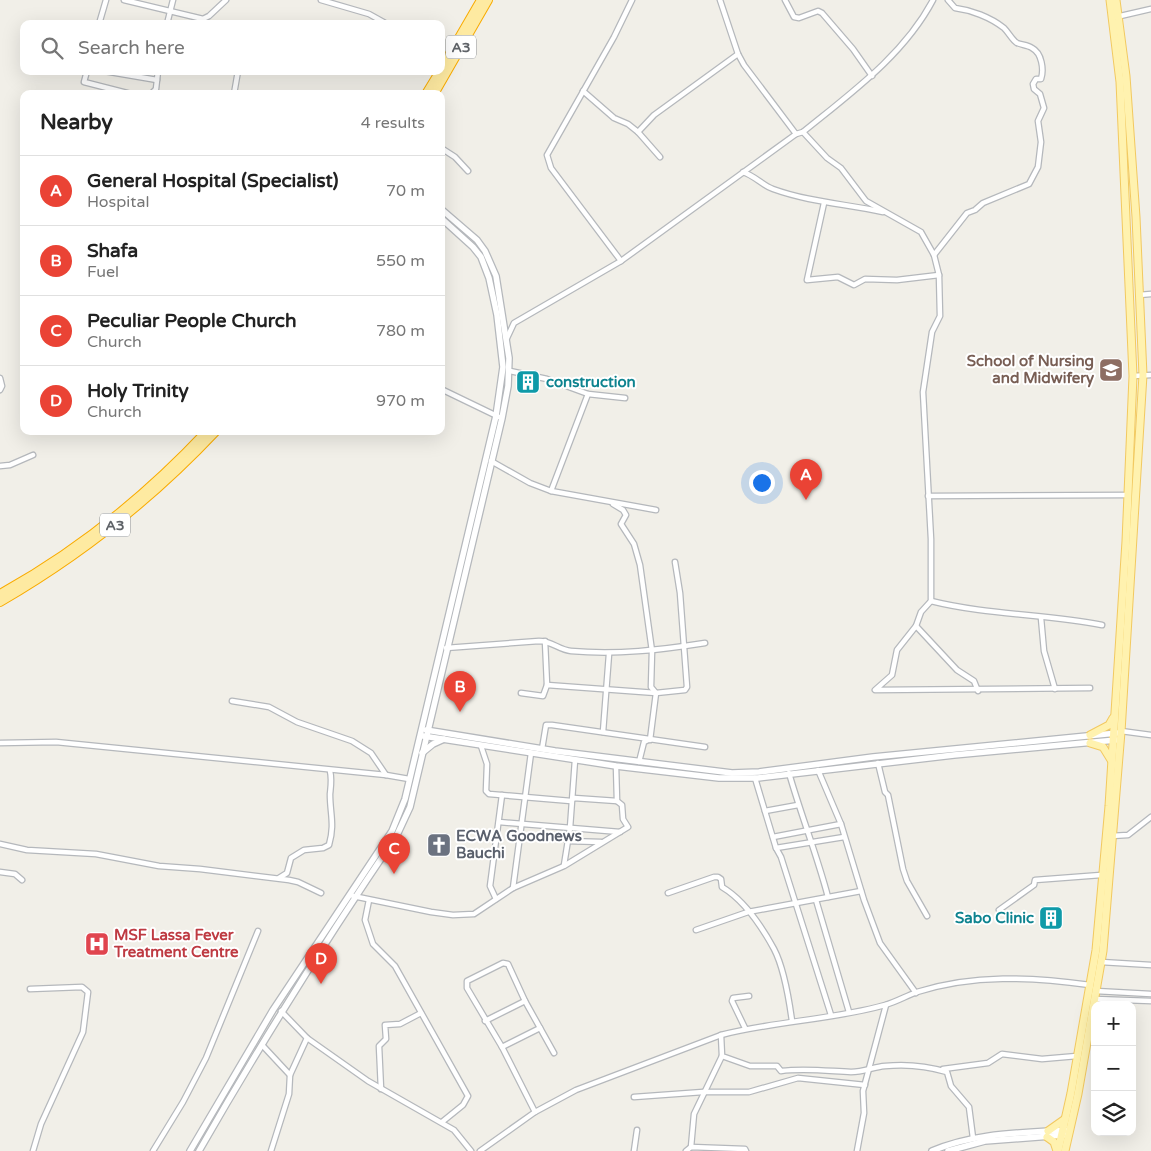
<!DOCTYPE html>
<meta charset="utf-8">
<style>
body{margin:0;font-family:"Varela Round",sans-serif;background:#f6f6f6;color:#222}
.controls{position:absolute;right:15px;bottom:15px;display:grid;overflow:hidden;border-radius:10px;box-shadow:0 5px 20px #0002}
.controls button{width:45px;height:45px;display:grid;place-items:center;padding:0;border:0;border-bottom:1px solid #e0e0e0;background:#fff;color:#222;font:25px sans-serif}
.you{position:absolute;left:761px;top:482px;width:18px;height:18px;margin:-12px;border:4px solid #fff;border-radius:50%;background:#1a73e8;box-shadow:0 0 0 8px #1a73e833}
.badge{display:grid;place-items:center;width:32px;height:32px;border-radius:50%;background:#ea4335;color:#fff;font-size:16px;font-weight:700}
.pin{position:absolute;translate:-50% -41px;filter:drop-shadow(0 1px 2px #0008)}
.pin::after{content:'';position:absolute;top:26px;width:18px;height:15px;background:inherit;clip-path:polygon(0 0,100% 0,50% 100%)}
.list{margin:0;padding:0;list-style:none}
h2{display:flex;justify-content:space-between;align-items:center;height:65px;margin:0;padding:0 20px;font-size:21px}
h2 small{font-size:16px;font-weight:400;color:#767676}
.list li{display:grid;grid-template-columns:32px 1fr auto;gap:15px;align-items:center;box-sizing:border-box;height:70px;padding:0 20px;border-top:1px solid #e0e0e0}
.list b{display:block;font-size:19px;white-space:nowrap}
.list p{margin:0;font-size:16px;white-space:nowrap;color:#767676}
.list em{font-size:16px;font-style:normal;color:#767676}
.icon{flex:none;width:28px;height:28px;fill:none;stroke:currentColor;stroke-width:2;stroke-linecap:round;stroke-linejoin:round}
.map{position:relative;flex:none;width:1151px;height:1151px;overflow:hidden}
.search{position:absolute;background:#fff;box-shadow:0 5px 20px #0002;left:20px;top:20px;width:425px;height:55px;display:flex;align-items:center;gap:12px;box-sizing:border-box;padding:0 18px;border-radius:10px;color:#767676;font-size:19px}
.panel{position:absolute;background:#fff;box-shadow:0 5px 20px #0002;left:20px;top:90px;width:425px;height:345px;border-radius:10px}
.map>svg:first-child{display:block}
</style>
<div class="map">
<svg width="1151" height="1151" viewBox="0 0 1151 1151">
<rect width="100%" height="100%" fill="#f1efe8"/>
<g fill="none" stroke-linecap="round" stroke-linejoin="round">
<defs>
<g id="minor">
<path d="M124,0l79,19 6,-3 17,-16"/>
<path d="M321,0l48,14 18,10"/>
<path d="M720,0l18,54 6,11 52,69"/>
<path d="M785,0l9,17 5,1 19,-7 4,2 31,36 19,27"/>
<path d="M1116,17l35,-8"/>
<path d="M99,24l7,-24"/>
<path d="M167,24l6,-24"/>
<path d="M87,71l-3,11 47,12"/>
<path d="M104,71l53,9"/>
<path d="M583,91l31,27 14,6 10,8 16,-17 84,-61"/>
<path d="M151,94l5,-5 2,-18"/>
<path d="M234,94l4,-23"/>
<path d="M638,132l22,25"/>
<path d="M803,132l24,26 14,10 25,33 55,31 13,23 5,20 1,41 -8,16 -9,60 8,147v62l-10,11 -5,14 -19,24 -5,25 -17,15 215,-2"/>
<path d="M441,148l14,9 13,14"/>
<path d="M743,172c12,4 19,13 30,17 36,13 73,15 110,23"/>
<path d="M824,203l-17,77 31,-3 16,8 11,-6 32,1 42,-5"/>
<path d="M934,255l33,-42 8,-3 8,-7 46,-19 9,-17 3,-25 -3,-21 6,-13 -4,-14 -6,-5 -1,-5 3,-5h5c3,-9 1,-26 -9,-31 -4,-3 -10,-3 -15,-5 -5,-3 -8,-10 -13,-15 -14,-11 -33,-18 -49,-20l-7,-8"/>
<path d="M621,261l-70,-93 -4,-13 67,-118 18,-37"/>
<path d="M1139,295l12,-1"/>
<path d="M507,338l7,-15 107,-62 175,-127 7,-2c48,-39 101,-77 130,-132"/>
<path d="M510,371l37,8 41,15 37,4"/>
<path d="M1133,376l18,-1"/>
<path d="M0,378l2,8 -2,4"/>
<path d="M441,389l58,28"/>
<path d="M491,461l39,22 21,8 105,19"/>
<path d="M0,466l10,-1 23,-10"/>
<path d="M551,491l37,-97"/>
<path d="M928,496l200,-1"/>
<path d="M613,504l10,6 3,5 -5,9 13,20 6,21 12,86 -1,36 5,6 -6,47"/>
<path d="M931,601c56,14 115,13 171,24"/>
<path d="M1041,618l3,33 11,38"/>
<path d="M916,626l41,44 17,11 4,10"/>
<path d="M545,641l2,44"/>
<path d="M446,648l93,-7c13,0 20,9 32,10 46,4 89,-1 134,-8"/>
<path d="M521,693l22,3 4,-11 109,8 29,-3 2,-3 -7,-94 -5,-31"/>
<path d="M232,701l37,6 28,15 55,19 19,12 15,22"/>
<path d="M1121,731l30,4"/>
<path d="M603,732l6,-78"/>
<path d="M0,743l56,-1 330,33 23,4"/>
<path d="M481,746l6,18 -1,27 3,3 82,7 3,-3 43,3"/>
<path d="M542,749l4,-24h6l153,22"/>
<path d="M639,762l5,-20 4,-2"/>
<path d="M878,763l7,29 3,3 15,74 4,12 20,35"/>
<path d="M818,770l23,54 23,76 16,43 36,50"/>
<path d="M789,773c12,42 28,82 39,124"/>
<path d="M755,778l21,70 5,9 50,158"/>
<path d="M765,811l33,-6"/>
<path d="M499,822l121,10"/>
<path d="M1111,836l17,-1 23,-18"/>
<path d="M773,837l68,-13"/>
<path d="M567,841l34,1"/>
<path d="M0,844l27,6 69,4 63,12 41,3 89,11 9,2 23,11"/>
<path d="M776,848l68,-11"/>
<path d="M564,865l6,-37 5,-68"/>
<path d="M0,872l15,2 7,6"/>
<path d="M279,878l8,-5 4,-15 13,-8 19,-2 6,-3c6,-21 1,-31 1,-51 1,-9 2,-15 0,-23"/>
<path d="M513,888l18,-135"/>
<path d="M668,893l46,-16h4l3,2 1,8c22,13 40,40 52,62 10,19 15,50 18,72"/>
<path d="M353,896l78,16 22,3 21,-1 39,-26 51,-22 64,-39 -5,-8 -1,-14 -5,-4 -1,-35"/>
<path d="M496,899l-6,-13 12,-91"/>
<path d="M369,900l-4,20 8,24 22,22 73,130 -5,9 -21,17"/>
<path d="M816,900l33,112"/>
<path d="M999,910l35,-25 1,-5 66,-5"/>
<path d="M696,930l52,-18 113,-21"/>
<path d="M1101,962l50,3"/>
<path d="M30,989l52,-2 6,5 -5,40 -42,92 -8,27"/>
<path d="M1096,991l55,3"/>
<path d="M1095,999l56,2"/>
<path d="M281,1011l26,27 61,43 86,49 17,21"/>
<path d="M485,1021l40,-20"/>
<path d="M745,1028l-13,-27 1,-3 16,-2"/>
<path d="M721,1035l1,21 28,10h27l4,5c24,-3 47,0 70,1 13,0 22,-5 34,-6 20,-2 42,0 62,6l4,14 18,21 4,31"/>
<path d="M263,1046l27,29 -1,19 -18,57"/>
<path d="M502,1047l38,-19"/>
<path d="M943,1069l45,-6 14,-9 40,5 35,-3"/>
<path d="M290,1075l17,-37"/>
<path d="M381,1089l-2,-43 7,-7 -1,-14 15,-1 21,-11"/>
<path d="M634,1097l69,-5h46l49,-14 67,7"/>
<path d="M535,1112l-33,-65 -35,-59v-7l36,-18 5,1 17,37 29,52"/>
<path d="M691,1147l3,-33 28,-58"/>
<path d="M153,1151l30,-49 23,-44 52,-127"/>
<path d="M480,1151l55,-39 41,-22 145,-55c54,-14 111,-15 164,-30 11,-3 21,-9 32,-13 57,-18 114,-15 173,-7"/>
<path d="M634,1151l3,-21"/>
<path d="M686,1151l5,-4 54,2 1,2"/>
<path d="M857,1151l7,-38 -1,-22 23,-86"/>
</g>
<g id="tertiary">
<path d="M426,730l129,21 177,22 27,-1 114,-15 244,-24"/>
<path d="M423,736l193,30 103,12h39l196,-23 162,-15"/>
<path d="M422,753l11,-9 11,-5"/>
<path d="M190,1151l83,-141 119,-179 13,-32 91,-383 7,-49 -6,-52 -8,-37 -8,-21 -8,-10 -32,-29"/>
<path d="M199,1151c62,-108 128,-213 198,-316l13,-28 92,-389 6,-32 1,-28 -13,-82 -11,-25 -8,-11 -36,-31"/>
<path d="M932,1151c42,-18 88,-18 133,-21"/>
<path d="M948,1151l37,-10 79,-6"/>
</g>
<g id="primary">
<path d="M1090,735l19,-10 4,-7"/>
<path d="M1090,743l13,4 8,13"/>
<path d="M1048,1131l17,-12"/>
<path d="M1047,1137l7,5 3,9"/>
<path d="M1058,1151l13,-58 25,-143 13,-144 17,-265 7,-165 -13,-294 -10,-82"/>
<path d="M1065,1151l13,-57 25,-143 18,-219 22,-357 -7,-158 -10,-141 -10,-76"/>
</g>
<g id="trunk">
<path d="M441,69l40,-69"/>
<path d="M426,94l14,-23"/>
<path d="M434,94l54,-94"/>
<path d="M0,594c78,-43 146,-98 207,-163"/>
<path d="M0,602c81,-47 152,-103 216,-171"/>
</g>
</defs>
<!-- minor casing -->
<use href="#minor" stroke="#b5b8bc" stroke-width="7"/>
<!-- tertiary casing -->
<use href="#tertiary" stroke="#b5b8bc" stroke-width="8"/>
<!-- primary casing -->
<use href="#primary" stroke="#f2c960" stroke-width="9"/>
<!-- trunk casing -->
<use href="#trunk" stroke="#f9ab00" stroke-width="10"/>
<!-- minor -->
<use href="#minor" stroke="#fff" stroke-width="4.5"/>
<!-- tertiary -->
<use href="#tertiary" stroke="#fff" stroke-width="5.5"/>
<!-- primary -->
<use href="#primary" stroke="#fff2af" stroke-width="7"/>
<!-- trunk -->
<use href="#trunk" stroke="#feeaa1" stroke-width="8"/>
</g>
<!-- icons -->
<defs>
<symbol id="university-square" viewBox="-11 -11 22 22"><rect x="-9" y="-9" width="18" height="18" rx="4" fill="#8d6e63" stroke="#fff"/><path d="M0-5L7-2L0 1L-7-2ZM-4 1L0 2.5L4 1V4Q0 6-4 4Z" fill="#fff"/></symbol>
<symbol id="building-square" viewBox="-11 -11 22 22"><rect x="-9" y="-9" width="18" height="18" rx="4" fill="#0f9aa8" stroke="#fff"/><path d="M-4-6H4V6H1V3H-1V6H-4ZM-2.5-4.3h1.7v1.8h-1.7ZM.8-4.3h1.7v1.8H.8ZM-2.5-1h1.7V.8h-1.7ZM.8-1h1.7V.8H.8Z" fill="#fff"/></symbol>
<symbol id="church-square" viewBox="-11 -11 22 22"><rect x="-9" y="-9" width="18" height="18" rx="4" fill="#6b7280" stroke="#fff"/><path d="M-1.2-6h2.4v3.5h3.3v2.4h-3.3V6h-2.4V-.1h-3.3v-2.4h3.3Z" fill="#fff"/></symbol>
<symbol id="hospital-square" viewBox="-11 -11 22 22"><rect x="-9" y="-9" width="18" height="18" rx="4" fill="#e0444e" stroke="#fff"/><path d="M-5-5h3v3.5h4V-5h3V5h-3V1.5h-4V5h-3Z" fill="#fff"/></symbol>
</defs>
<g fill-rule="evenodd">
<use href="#university-square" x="1097" y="356" width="28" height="28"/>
<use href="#building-square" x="514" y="368" width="28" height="28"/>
<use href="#church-square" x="425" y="831" width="28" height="28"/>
<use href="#building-square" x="1037" y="904" width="28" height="28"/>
<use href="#hospital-square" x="83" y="930" width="28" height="28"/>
</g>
<g text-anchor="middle" stroke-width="4" stroke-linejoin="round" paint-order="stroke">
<!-- shield labels -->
<g fill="#fff" stroke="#8f9295" stroke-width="1">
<rect x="446" y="35.5" width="30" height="23" rx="4"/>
<rect x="100" y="513.5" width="30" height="23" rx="4"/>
</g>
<g font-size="14" font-weight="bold" fill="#5f6368">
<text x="461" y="52">A3</text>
<text x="115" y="530">A3</text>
</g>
<!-- education labels -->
<g font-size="15" font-weight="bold" fill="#785e54" stroke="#fff" text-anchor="end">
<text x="1094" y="366">School of Nursing<tspan x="1094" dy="17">and Midwifery</tspan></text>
</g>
<!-- culture labels -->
<g font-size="15" font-weight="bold" fill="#0d838f" stroke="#fff" text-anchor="start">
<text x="546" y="387">construction</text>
<text x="1034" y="923" text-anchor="end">Sabo Clinic</text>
</g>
<!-- worship labels -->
<g font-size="15" font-weight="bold" fill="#5b616d" stroke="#fff" text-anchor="start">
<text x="456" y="841">ECWA Goodnews<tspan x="456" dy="17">Bauchi</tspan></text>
</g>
<!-- health labels -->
<g font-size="15" font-weight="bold" fill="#be3a42" stroke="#fff" text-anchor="start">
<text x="114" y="940">MSF Lassa Fever<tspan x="114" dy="17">Treatment Centre</tspan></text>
</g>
</g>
</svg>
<div class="controls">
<button>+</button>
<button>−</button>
<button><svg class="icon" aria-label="layers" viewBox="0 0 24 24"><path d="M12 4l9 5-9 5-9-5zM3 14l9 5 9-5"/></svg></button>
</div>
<div class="you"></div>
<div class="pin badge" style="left:806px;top:500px">A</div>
<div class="pin badge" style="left:460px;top:712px">B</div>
<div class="pin badge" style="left:394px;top:874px">C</div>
<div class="pin badge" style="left:321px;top:984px">D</div>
<div class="search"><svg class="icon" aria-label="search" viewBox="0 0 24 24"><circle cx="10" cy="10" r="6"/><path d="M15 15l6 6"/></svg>Search here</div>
<section class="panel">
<h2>Nearby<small>4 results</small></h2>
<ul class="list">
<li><span class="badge">A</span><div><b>General Hospital (Specialist)</b><p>Hospital</p></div><em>70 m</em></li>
<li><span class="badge">B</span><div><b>Shafa</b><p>Fuel</p></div><em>550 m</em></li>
<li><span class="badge">C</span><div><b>Peculiar People Church</b><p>Church</p></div><em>780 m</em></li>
<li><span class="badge">D</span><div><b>Holy Trinity</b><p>Church</p></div><em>970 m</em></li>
</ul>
</section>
</div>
